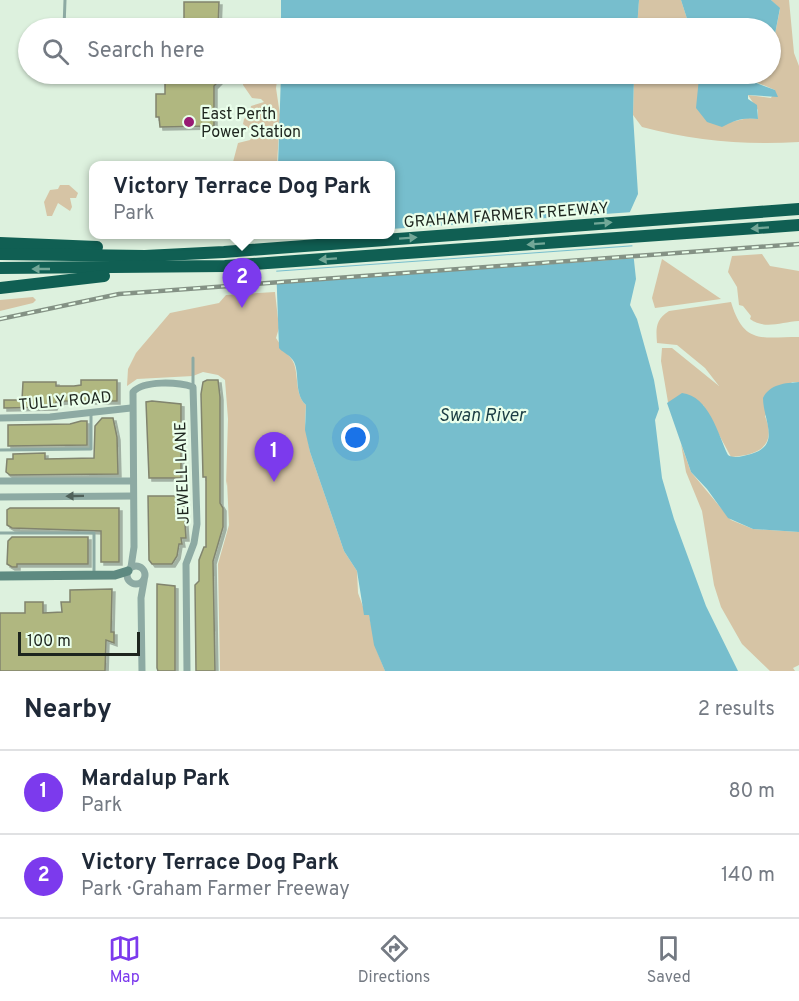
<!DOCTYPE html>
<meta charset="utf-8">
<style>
body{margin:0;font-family:Overpass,sans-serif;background:#f6f6f7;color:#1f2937}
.scale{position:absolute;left:18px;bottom:15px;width:122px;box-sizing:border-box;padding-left:6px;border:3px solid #1d251e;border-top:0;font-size:16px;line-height:21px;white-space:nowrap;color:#1d251e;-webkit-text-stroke:4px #eaffeb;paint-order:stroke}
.you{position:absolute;left:356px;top:438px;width:21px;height:21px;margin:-15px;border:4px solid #fff;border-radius:50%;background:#1a73e8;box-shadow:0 0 0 9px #1a73e833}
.badge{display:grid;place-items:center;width:39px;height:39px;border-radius:50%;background:#7c3aed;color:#fff;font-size:20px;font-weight:700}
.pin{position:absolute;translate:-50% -50px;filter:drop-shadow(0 2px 3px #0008)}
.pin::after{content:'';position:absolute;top:32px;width:21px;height:18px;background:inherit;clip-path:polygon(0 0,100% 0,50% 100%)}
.popup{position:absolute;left:89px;top:161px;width:306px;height:78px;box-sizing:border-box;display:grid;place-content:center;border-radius:12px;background:#fff;filter:drop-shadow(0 2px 4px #0005);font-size:20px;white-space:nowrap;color:#747a83}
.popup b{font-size:22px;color:#1f2937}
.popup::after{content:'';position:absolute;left:50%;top:100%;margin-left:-12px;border:12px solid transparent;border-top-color:#fff}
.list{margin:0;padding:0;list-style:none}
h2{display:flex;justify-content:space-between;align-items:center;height:78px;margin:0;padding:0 24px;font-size:26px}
h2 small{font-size:20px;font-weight:400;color:#747a83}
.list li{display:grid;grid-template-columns:39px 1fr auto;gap:18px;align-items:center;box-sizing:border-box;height:84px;padding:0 24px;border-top:2px solid #e0e1e3}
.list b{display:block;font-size:22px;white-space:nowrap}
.list p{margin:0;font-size:20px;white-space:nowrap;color:#747a83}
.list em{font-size:20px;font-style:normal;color:#747a83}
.icon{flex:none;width:33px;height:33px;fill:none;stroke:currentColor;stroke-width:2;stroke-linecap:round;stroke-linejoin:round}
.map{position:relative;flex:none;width:799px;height:671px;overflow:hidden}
.search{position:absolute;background:#fff;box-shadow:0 2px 4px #0004;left:18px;right:18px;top:18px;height:66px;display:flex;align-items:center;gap:15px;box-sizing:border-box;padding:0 21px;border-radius:33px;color:#747a83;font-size:22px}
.sheet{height:246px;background:#fff}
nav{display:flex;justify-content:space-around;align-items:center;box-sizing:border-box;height:84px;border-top:2px solid #e0e1e3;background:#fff;font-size:16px;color:#747a83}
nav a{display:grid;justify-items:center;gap:3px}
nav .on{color:#7c3aed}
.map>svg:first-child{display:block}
</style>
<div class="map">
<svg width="799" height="671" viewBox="0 0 799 671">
<defs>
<filter id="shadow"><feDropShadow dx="3" dy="3" stdDeviation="0" flood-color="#0004"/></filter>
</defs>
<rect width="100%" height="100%" fill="#ddf1de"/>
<!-- green -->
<g fill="#d6c4a5">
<path d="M639,0h42l9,28h-53z"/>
<path d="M771,0h18l5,53 5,13v76c-54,3 -105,-1 -157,-15l-9,-12 1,-41h95l8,2 -7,6 -14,-4 15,44 17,-4 10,1v-9l-10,-15 23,3 4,-8 -24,-10 2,-6h17l1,-33 4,-7 5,-25z"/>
<path d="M244,74h34l-2,14 4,27 -3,50h-34l-10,-3 5,-19 12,-3 4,-5v-8l-6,1 -5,-4 1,-5 5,-4 2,-9 13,-4 -3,-3 -9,-1 -9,-13z"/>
<path d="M60,185h9l9,8 -2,5h-6l2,9 -2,4 -12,-8 -6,13h-5l-3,-14 6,-12 8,-1z"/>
<path d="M762,254l8,12 29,5v50c-18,1 -34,9 -49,-2l1,-3 -8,-10 -4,-1 -2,-18 -9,-15 4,-16z"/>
<path d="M662,259l59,40 -66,9 -3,-10z"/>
<path d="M275,292l4,36 -3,10c5,9 18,21 19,29 3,12 1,29 11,38l-1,17 5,30 34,99 13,20 1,22 8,22h3l8,36 8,20h-165l-2,-107 11,-39 -2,-44 -1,5 2,-67 -3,-39 -7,-5 -15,-3 -10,4 -56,3 -10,7 1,-17 8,-16 34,-40 49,-10 7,-8z"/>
<path d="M33,297l3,3 -3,3 -33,8v-11z"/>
<path d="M731,302c13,43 30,35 68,35v45h-7l-27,34c12,30 -6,39 -34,41l-28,-52 -35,-3 -7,-41 1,-13h10l47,38 -14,-18 -28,-23 -20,-2c-1,-14 -2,-23 12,-32z"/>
<path d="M681,444l10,28 40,48 22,9 46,3v133l-6,3 2,3h-25l-28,-27 -21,-37 -7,-22 -12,-74 -16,-39z"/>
</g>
<!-- water -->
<g fill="#77becd">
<path d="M281,0h358l-2,28h-356z"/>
<path d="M681,0h90l9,8 -5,26 -4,7 -1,-13h-80z"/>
<path d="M281,74h353l-1,41 5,79 -9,20 7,65 -6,26 7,14 17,61 5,29 -4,11 7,58 12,41 32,87 32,65h-353l-11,-26 -5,-30h-5l-7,-44 -13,-20 -34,-99 -5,-22 1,-25c-14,-13 -4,-37 -15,-47 -3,-4 -9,-6 -12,-10l-4,-113 116,-1v-68l-113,-1z"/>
<path d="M729,74h24l-2,7 24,9 3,7 -30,-2v4l9,6 1,14c-14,-2 -24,1 -36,8l-15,-5 -11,-14 3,-30 31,4 7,-6z"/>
<path d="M799,382v150l-46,-3 -25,-11 -21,-29 -16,-17 -24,-69 15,-10c27,3 36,41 46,62 6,4 15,1 23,-1 31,-9 12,-34 12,-56 7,-14 22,-15 36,-16z"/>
</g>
<!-- pier -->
<g fill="#ddf1de">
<path d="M633,212l3,33 -364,26v-34l119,-3v-5z"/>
<path d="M637,246l1,12 -366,26v-12z"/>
</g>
<!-- building -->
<g fill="#b0b780" stroke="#81846e" stroke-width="1.5" filter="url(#shadow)">
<path d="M184,2h35l-1,26h-90v-7h56z"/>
<path d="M165,74h54v7l-5,5v40l-54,1 -1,-10h-3v-23h9z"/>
<path d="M81,380h36v21h-52l-9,1 -2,5 -50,1v-8h18l1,-18h33v4h18l7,-1z"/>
<path d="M207,380h11l2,17v106l3,5v19l-10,34 2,110h-19l-1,-86 4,-4v-21l5,-13h2v-70h-3l-2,-83 2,-12z"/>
<path d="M152,401l29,3v74h-32l-3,-76z"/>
<path d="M102,418h11l4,19 1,37 -108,1 -4,-3 1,-13h6v-5l32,-1v6l49,-1 1,-32z"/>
<path d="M81,421h6v24l-79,1v-21l62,-1z"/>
<path d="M148,496h35l3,42h-5l1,6h-3l-2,12 -5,8h-20l-3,-4z"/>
<path d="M10,508h109v54h-18v-31l-89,-3 -5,-3v-15z"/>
<path d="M12,537h76v27h-71v3h-5l-5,-3 1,-23z"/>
<path d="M157,584l18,2v85h-17l-1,-3z"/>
<path d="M112,589l-1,43h3v11l-8,-3 -1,31h-105v-58h25v-11h18v11l19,-1 -1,-10h9v-12z"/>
</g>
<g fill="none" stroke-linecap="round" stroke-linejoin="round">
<!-- lane -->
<g stroke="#8daaa3" stroke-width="3">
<path d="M64,28l1,-28"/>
<path d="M193,386v-28"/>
<path d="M0,450l91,-1v-36"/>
<path d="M0,533h94v39"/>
</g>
<!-- street -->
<g stroke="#8daaa3" stroke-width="7">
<path d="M0,418l50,-1 81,-9"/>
<path d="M0,481h133"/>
<path d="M0,497l133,-1"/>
<circle cx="136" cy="575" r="9"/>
<path d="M131,567l3,-20 -1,-155c11,-12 45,-10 60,-5l4,137 -3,19 -8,21 1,107"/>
<path d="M142,671l-1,-73 3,-17"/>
</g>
<!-- secondary -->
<path stroke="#5e8a81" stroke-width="9" d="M0,576l115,-1 13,-4"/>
<!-- highway -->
<g stroke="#105f53" stroke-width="12">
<path d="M0,243l97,4"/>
<path d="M0,254l145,2 79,-4 575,-43"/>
<path d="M0,268l225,-2 574,-41"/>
<path d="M0,288l104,-12"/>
</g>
<defs>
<path id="rail" d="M0,319l119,-25 680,-50"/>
</defs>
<!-- rail casing -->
<use href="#rail" stroke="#849285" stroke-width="4.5"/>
<!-- rail -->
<use href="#rail" stroke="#eaffeb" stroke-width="2" stroke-dasharray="7" stroke-linecap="butt"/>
</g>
<!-- one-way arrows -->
<defs><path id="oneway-solid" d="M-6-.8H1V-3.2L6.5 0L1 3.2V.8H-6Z" transform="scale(1.5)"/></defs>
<g fill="#72a797">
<use href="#oneway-solid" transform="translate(603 223) rotate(-4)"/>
<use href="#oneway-solid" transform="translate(760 228) rotate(176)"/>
<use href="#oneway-solid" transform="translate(408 238) rotate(-4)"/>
<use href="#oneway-solid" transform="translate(536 244) rotate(176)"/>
<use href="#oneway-solid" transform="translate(328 259) rotate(176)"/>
<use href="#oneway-solid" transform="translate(41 269) rotate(-180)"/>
</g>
<use fill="#4f615a" href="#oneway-solid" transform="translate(75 496) rotate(179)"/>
<!-- markers -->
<circle fill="#981a73" stroke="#eaffeb" stroke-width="2" cx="189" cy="122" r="6"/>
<g text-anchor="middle" stroke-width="4.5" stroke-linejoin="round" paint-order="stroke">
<!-- poi labels -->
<g font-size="16" fill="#1d251e" stroke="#eaffeb" text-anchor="start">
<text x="201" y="119">East Perth<tspan x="201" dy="18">Power Station</tspan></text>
</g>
<!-- street labels -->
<g font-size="16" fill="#1d251e" stroke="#eaffeb">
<text transform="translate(506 214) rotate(-4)" y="6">GRAHAM FARMER FREEWAY</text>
<text transform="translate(65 400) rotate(-5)" y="6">TULLY ROAD</text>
<text transform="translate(181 473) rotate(-92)" y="6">JEWELL LANE</text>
</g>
<!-- water labels -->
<g font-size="18" font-style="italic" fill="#1b3d44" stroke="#eaffeb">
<text x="482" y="421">Swan River</text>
</g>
</g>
</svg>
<div class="scale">100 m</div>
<div class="you"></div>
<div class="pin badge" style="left:274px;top:482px">1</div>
<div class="pin badge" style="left:242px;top:308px">2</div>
<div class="popup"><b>Victory Terrace Dog Park</b>Park</div>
<div class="search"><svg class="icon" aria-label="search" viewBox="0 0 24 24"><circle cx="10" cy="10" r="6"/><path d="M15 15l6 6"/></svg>Search here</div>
</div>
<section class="sheet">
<h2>Nearby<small>2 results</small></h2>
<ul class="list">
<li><span class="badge">1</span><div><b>Mardalup Park</b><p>Park</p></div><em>80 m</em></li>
<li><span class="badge">2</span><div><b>Victory Terrace Dog Park</b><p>Park · Graham Farmer Freeway</p></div><em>140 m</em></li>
</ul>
</section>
<nav>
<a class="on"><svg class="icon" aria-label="map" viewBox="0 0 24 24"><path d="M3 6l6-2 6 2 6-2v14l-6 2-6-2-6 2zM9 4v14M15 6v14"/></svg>Map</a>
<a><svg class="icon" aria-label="directions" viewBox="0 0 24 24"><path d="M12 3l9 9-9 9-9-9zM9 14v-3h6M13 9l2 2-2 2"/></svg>Directions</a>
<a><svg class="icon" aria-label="saved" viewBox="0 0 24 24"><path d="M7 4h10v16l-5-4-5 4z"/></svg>Saved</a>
</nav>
